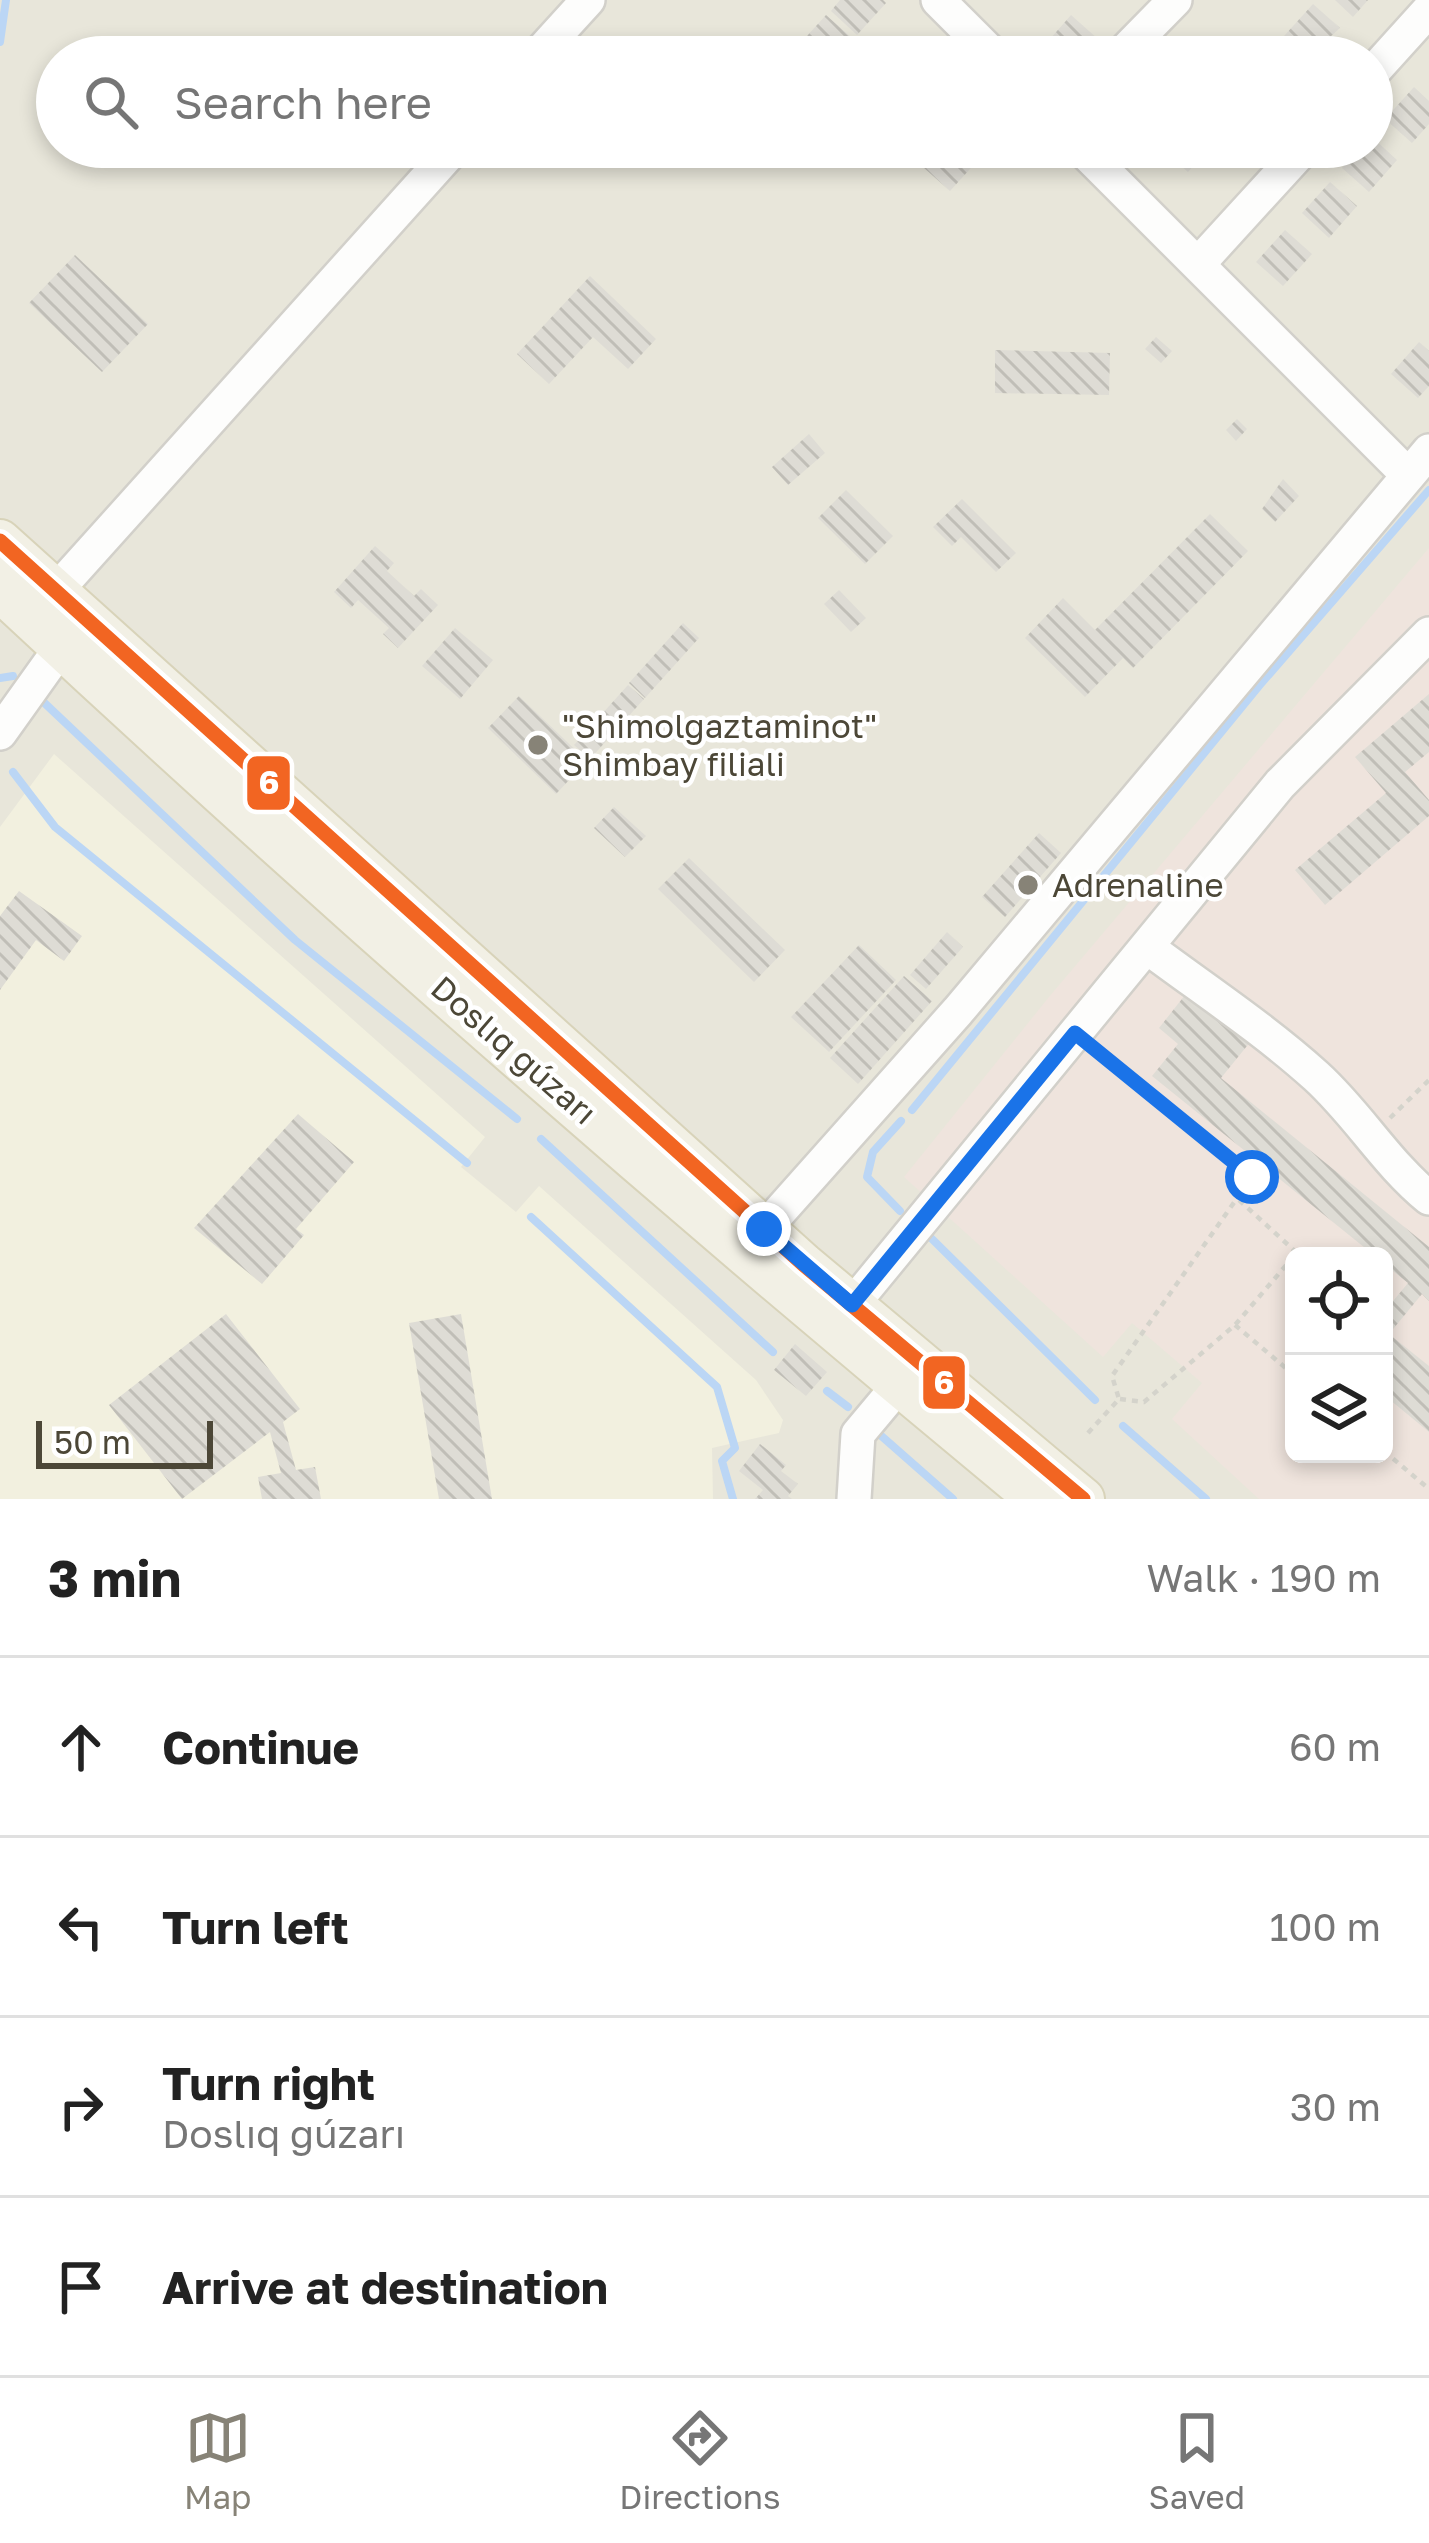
<!DOCTYPE html>
<meta charset="utf-8">
<style>
body{margin:0;font-family:"Golos Text",sans-serif;background:#f6f6f6;color:#222}
.controls{position:absolute;right:36px;bottom:36px;display:grid;overflow:hidden;border-radius:18px;box-shadow:0 6px 18px #0003}
.controls button{width:108px;height:108px;display:grid;place-items:center;padding:0;border:0;border-bottom:3px solid #e0e0e0;background:#fff;color:#222;font:60px sans-serif}
.scale{position:absolute;left:36px;bottom:30px;width:177px;box-sizing:border-box;padding-left:12px;border:6px solid #4c4737;border-top:0;font-size:33px;line-height:42px;white-space:nowrap;color:#4c4737;-webkit-text-stroke:9px #fff;paint-order:stroke}
.stop{position:absolute;width:36px;height:36px;margin:-27px;border:9px solid #1a73e8;border-radius:50%;background:#fff}
.stop.end{background:#1a73e8;border-color:#fff;box-shadow:0 3px 12px #0008}
.list{margin:0;padding:0;list-style:none}
h2{display:flex;justify-content:space-between;align-items:center;height:156px;margin:0;padding:0 48px;font-size:51px}
h2 small{font-size:39px;font-weight:400;color:#767676}
.list li{display:grid;grid-template-columns:78px 1fr auto;gap:36px;align-items:center;box-sizing:border-box;height:180px;padding:0 48px;border-top:3px solid #e0e0e0}
.list b{display:block;font-size:45px;white-space:nowrap}
.list p{margin:0;font-size:39px;white-space:nowrap;color:#767676}
.list em{font-size:39px;font-style:normal;color:#767676}
.icon{flex:none;width:66px;height:66px;fill:none;stroke:currentColor;stroke-width:2;stroke-linecap:round;stroke-linejoin:round}
.map{position:relative;flex:none;width:1429px;height:1499px;overflow:hidden}
.search{position:absolute;background:#fff;box-shadow:0 6px 18px #0003;left:36px;right:36px;top:36px;height:132px;display:flex;align-items:center;gap:30px;box-sizing:border-box;padding:0 42px;border-radius:66px;color:#767676;font-size:45px}
.sheet{height:876px;background:#fff}
nav{display:flex;justify-content:space-around;align-items:center;box-sizing:border-box;height:168px;border-top:3px solid #e0e0e0;background:#fff;font-size:33px;color:#767676}
nav a{display:grid;justify-items:center;gap:6px}
nav .on{color:#878377}
.map>svg:first-child{display:block}
</style>
<div class="map">
<svg width="1429" height="1499" viewBox="0 0 1429 1499">
<defs>
<pattern id="building-back-hatch" width="6" height="6" patternUnits="userSpaceOnUse" patternTransform="scale(3)"><rect width="6" height="6" fill="#dedcd5"/><path d="M-1 5l2 2M0 0l6 6M5-1l2 2" fill="none" stroke="#c0beb7"/></pattern>
</defs>
<rect width="100%" height="100%" fill="#f4f3ed"/>
<!-- residential -->
<path fill="#e8e6da" fill-rule="evenodd" d="M0,0h1429v1499h-1429zM57,57h1315v90h-1315zM1294,1256h90v198h-90z"/>
<!-- education -->
<path fill="#f2f0df" d="M54,754l431,383 -24,30 55,45 23,-26 217,194 27,40 -4,13 -67,15 1,51h-713v-672z"/>
<!-- medical -->
<path fill="#efe4dd" fill-rule="evenodd" d="M1429,548v951h-170l-87,-80 30,-36 -70,-60 -29,34 -199,-180 145,-180zM1294,1256h90v198h-90z"/>
<g fill="none" stroke-linecap="round" stroke-linejoin="round">
<!-- stream -->
<g stroke="#bbd6f5" stroke-width="8">
<path d="M0,42l6,-42"/>
<path d="M0,678l13,-2"/>
<path d="M36,695l259,245 222,179"/>
<path d="M13,772l42,55 412,336"/>
<path d="M912,1110l347,-424 170,-196"/>
<path d="M541,1139l232,213"/>
<path d="M900,1211l-33,-34 6,-25 28,-31"/>
<path d="M531,1217l186,170 18,61 -13,13 11,38"/>
<path d="M929,1236l166,164"/>
<path d="M827,1391l21,16"/>
<path d="M1123,1426l83,73"/>
<path d="M878,1433l75,66"/>
</g>
</g>
<!-- building -->
<g fill="url(#building-back-hatch)">
<path d="M840,0h43l3,3 -29,32 -26,-24z"/>
<path d="M1335,0h33l-15,17z"/>
<path d="M1313,4l27,24 -32,29 -24,-21z"/>
<path d="M826,15l27,24 -17,18h-27l-12,-10z"/>
<path d="M1071,15l27,24 -15,18h-29l-11,-10z"/>
<path d="M1414,87l15,14v23l-17,19 -27,-24z"/>
<path d="M1372,137l25,23 -28,32 -27,-24 18,-21h12z"/>
<path d="M941,147h24l14,12 -29,32 -27,-24z"/>
<path d="M1160,147h50l-22,25z"/>
<path d="M1330,182l27,24 -28,32 -27,-25z"/>
<path d="M1285,230l27,24 -29,32 -27,-24z"/>
<path d="M75,255l73,69 -46,48 -73,-69z"/>
<path d="M590,276l66,63 -28,30 -35,-32 -44,47 -32,-30z"/>
<path d="M1156,337l16,14 -11,12 -16,-14z"/>
<path d="M1419,342l10,9v35l-11,12 -27,-24z"/>
<path d="M995,350l115,3 -1,42 -114,-2z"/>
<path d="M1237,419l10,10 -11,12 -10,-11z"/>
<path d="M809,434l16,19 -37,32 -16,-18z"/>
<path d="M1283,479l16,17 -24,26 -13,-13z"/>
<path d="M846,490l47,46 -28,28 -47,-46z"/>
<path d="M962,499l54,54 -20,19 -35,-35 -9,9 -19,-19z"/>
<path d="M1210,514l38,37 -115,117 -10,-10 -38,39 -60,-59 38,-40 32,32z"/>
<path d="M375,546l19,17 -7,8 27,25 7,-7 17,16 -40,43 -15,-14 6,-6 -31,-28 -7,8 -17,-16z"/>
<path d="M839,590l27,28 -15,14 -27,-28z"/>
<path d="M683,623l16,15 -54,60 -16,-15z"/>
<path d="M455,628l38,32 -33,39 -38,-33z"/>
<path d="M628,685l16,14 -54,60 -16,-14z"/>
<path d="M1429,694v58l-24,20 24,28v16l-104,89 -30,-35 91,-77 -31,-36z"/>
<path d="M519,696l68,65 -31,33 -68,-66z"/>
<path d="M614,807l32,29 -21,21 -31,-29z"/>
<path d="M1039,833l22,20 -56,64 -23,-20z"/>
<path d="M689,858l96,92 -31,32 -96,-93z"/>
<path d="M19,891l63,45 -18,25 -28,-21 -36,50v-74z"/>
<path d="M947,932l16,15 -37,42 -16,-14z"/>
<path d="M859,945l37,35 -67,72 -38,-35z"/>
<path d="M904,976l28,25 -74,83 -28,-26z"/>
<path d="M1189,990l62,51 -30,37 208,169v54l-7,-7 -33,40 40,32v66l-45,-37v-83l24,-29 -24,-19v-8h-9l-223,-180 26,-32 -19,-16z"/>
<path d="M298,1114l56,48 -58,67 8,6 -42,49 -68,-56z"/>
<path d="M226,1314l74,95 -17,13 13,48 19,-3 6,32h-59l-4,-22 23,-4 -11,-41 -88,67 -73,-94z"/>
<path d="M461,1314l31,185h-53l-30,-176z"/>
<path d="M795,1344l32,28 -21,24 -32,-26z"/>
<path d="M760,1444l26,21 -5,6 17,13 -10,12 4,3h-37l8,-9 -24,-19z"/>
</g>
<g fill="none" stroke-linecap="round" stroke-linejoin="round">
<defs>
<g id="minor">
<path d="M938,0l57,57"/>
<path d="M536,57l52,-57"/>
<path d="M1119,57l56,-57"/>
<path d="M1372,73l57,-63"/>
<path d="M1080,147l328,328"/>
<path d="M1200,262l105,-115"/>
<path d="M55,592l400,-445"/>
<path d="M0,733l62,-87"/>
<path d="M1147,947c56,42 117,82 169,129 42,38 69,86 113,122"/>
<path d="M764,1229l194,-218 471,-560"/>
<path d="M852,1305l428,-521 149,-150"/>
<path d="M854,1499l4,-65 41,-49"/>
</g>
<g id="major">
<path d="M0,541l803,723 280,235"/>
<path d="M0,590c335,313 683,617 1037,909"/>
</g>
</defs>
<!-- minor casing -->
<use href="#minor" stroke="#d2d0ca" stroke-width="38"/>
<!-- major casing -->
<use href="#major" stroke="#d8d3b9" stroke-width="46"/>
<!-- path -->
<g stroke="#d4d3cb" stroke-width="4.5" stroke-dasharray="6 6" stroke-linecap="butt">
<path d="M1390,1118l39,-38"/>
<path d="M1239,1200l58,53 -3,3"/>
<path d="M1235,1325l59,50"/>
<path d="M1120,1399l24,3 91,-77 59,-69"/>
<path d="M1088,1433l31,-34 -7,-23 140,-199 -158,-128"/>
<path d="M1384,1451l45,38"/>
</g>
<!-- minor -->
<use href="#minor" stroke="#fdfdfc" stroke-width="33"/>
<!-- major -->
<use href="#major" stroke="#f2f0e5" stroke-width="42"/>
<defs>
<path id="bus-1" d="M0,541l803,723 280,235"/>
</defs>
<!-- bus-1 casing -->
<use href="#bus-1" stroke="#fff" stroke-width="24"/>
<!-- bus-1 -->
<use href="#bus-1" stroke="#f26522" stroke-width="15"/>
</g>
<g fill="none" stroke-linecap="round" stroke-linejoin="round">
<!-- route -->
<path stroke="#1a73e8" stroke-width="15" d="M764,1229l88,76 223,-272 177,144"/>
</g>
<!-- markers -->
<g fill="#878377" stroke="#fff" stroke-width="4.5">
<circle cx="538" cy="745" r="12"/>
<circle cx="1028" cy="885" r="12"/>
</g>
<g text-anchor="middle" stroke-width="9" stroke-linejoin="round" paint-order="stroke">
<!-- poi labels -->
<g font-size="33" fill="#4c4737" stroke="#fff" text-anchor="start">
<text x="562" y="738">"Shimolgaztaminot"<tspan x="562" dy="38">Shimbay filiali</tspan></text>
<text x="1052" y="897">Adrenaline</text>
</g>
<!-- street labels -->
<g font-size="33" fill="#4c4737" stroke="#fff">
<text transform="translate(514 1050) rotate(41)" y="12">Doslıq gúzarı</text>
</g>
</g>
<g stroke="#fff" stroke-width="4.5">
<rect x="245" y="754" width="47" height="58" rx="12" fill="#f26522"/>
<rect x="921" y="1354" width="46" height="57" rx="12" fill="#f26522"/>
</g>
<g font-size="33" text-anchor="middle" font-weight="bold" fill="#fff">
<text x="269" y="794">6</text>
<text x="944" y="1394">6</text>
</g>
</svg>
<div class="controls">
<button><svg class="icon" aria-label="locate" viewBox="0 0 24 24"><circle cx="12" cy="12" r="6"/><path d="M12 2v4M12 18v4M2 12h4M18 12h4"/></svg></button>
<button><svg class="icon" aria-label="layers" viewBox="0 0 24 24"><path d="M12 4l9 5-9 5-9-5zM3 14l9 5 9-5"/></svg></button>
</div>
<div class="scale">50 m</div>
<div class="stop" style="left:1252px;top:1177px"></div>
<div class="stop end" style="left:764px;top:1229px"></div>
<div class="search"><svg class="icon" aria-label="search" viewBox="0 0 24 24"><circle cx="10" cy="10" r="6"/><path d="M15 15l6 6"/></svg>Search here</div>
</div>
<section class="sheet">
<h2>3 min<small>Walk · 190 m</small></h2>
<ul class="list">
<li><svg class="icon" aria-label="ahead" viewBox="0 0 24 24"><path d="M12 20V5M6 11l6-6 6 6"/></svg><div><b>Continue</b></div><em>60 m</em></li>
<li><svg class="icon" aria-label="left" viewBox="0 0 24 24"><path d="M17 20v-9H6M10 6l-5 5 5 5"/></svg><div><b>Turn left</b></div><em>100 m</em></li>
<li><svg class="icon" aria-label="right" viewBox="0 0 24 24"><path d="M7 20v-9h11M14 6l5 5-5 5"/></svg><div><b>Turn right</b><p>Doslıq gúzarı</p></div><em>30 m</em></li>
<li><svg class="icon" aria-label="arrive" viewBox="0 0 24 24"><path d="M6 21V4h12l-3 4 3 4H6"/></svg><div><b>Arrive at destination</b></div></li>
</ul>
</section>
<nav>
<a class="on"><svg class="icon" aria-label="map" viewBox="0 0 24 24"><path d="M3 6l6-2 6 2 6-2v14l-6 2-6-2-6 2zM9 4v14M15 6v14"/></svg>Map</a>
<a><svg class="icon" aria-label="directions" viewBox="0 0 24 24"><path d="M12 3l9 9-9 9-9-9zM9 14v-3h6M13 9l2 2-2 2"/></svg>Directions</a>
<a><svg class="icon" aria-label="saved" viewBox="0 0 24 24"><path d="M7 4h10v16l-5-4-5 4z"/></svg>Saved</a>
</nav>
